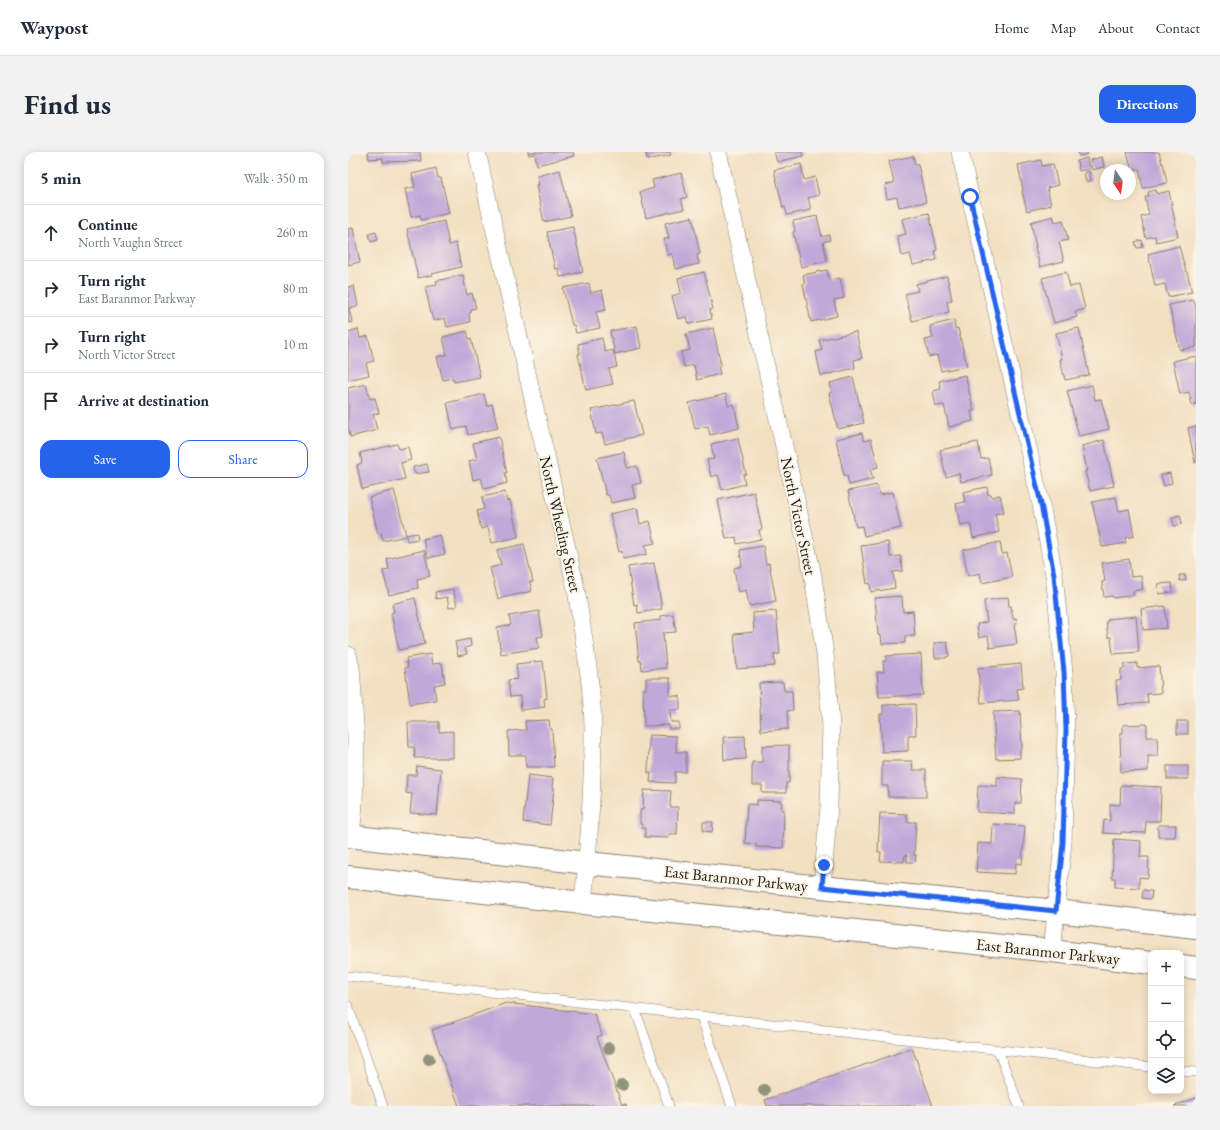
<!DOCTYPE html>
<meta charset="utf-8">
<style>
body{margin:0;font-family:"EB Garamond",serif;background:#f2f2f3;color:#1f2937}
.controls{position:absolute;right:12px;bottom:12px;display:grid;overflow:hidden;border-radius:8px;box-shadow:0 2px 10px #0003}
.controls button{width:36px;height:36px;display:grid;place-items:center;padding:0;border:0;border-bottom:1px solid #e0e1e3;background:#fff;color:#1f2937;font:20px sans-serif}
.compass{position:absolute;left:752px;top:12px;width:36px;height:36px;border-radius:50%;background:#fff;box-shadow:0 2px 10px #0003;rotate:167deg}
.stop{position:absolute;width:12px;height:12px;margin:-9px;border:3px solid #2563eb;border-radius:50%;background:#fff}
.stop.end{background:#2563eb;border-color:#fff;box-shadow:0 1px 4px #0008}
.list{margin:0;padding:0;list-style:none}
h2{display:flex;justify-content:space-between;align-items:center;height:52px;margin:0;padding:0 16px;font-size:17px}
h2 small{font-size:13px;font-weight:400;color:#747a83}
.list li{display:grid;grid-template-columns:26px 1fr auto;gap:12px;align-items:center;box-sizing:border-box;height:56px;padding:0 16px;border-top:1px solid #e0e1e3}
.list b{display:block;font-size:15px;white-space:nowrap}
.list p{margin:0;font-size:13px;white-space:nowrap;color:#747a83}
.list em{font-size:13px;font-style:normal;color:#747a83}
.actions{display:flex;gap:8px;padding:12px 16px}
.actions a{flex:1;padding:9px 0;border:1px solid #2563eb;border-radius:12px;text-align:center;font-size:14px;color:#2563eb}
.actions .main{background:#2563eb;color:#fff}
.icon{flex:none;width:22px;height:22px;fill:none;stroke:currentColor;stroke-width:2;stroke-linecap:round;stroke-linejoin:round}
.map{position:relative;flex:none;width:848px;height:954px;overflow:hidden;border-radius:12px}
header{display:flex;align-items:center;gap:24px;box-sizing:border-box;height:56px;padding:0 20px;background:#fff;border-bottom:1px solid #e0e1e3}
header strong{font-size:19px}
nav{display:flex;gap:22px;margin-inline-start:auto;font-size:14px}
.intro{display:flex;align-items:center;justify-content:space-between;box-sizing:border-box;height:96px;padding:0 24px}
h1{margin:0;font-size:28px}
.button{padding:10px 18px;border-radius:12px;background:#2563eb;color:#fff;font-size:14px;font-weight:700}
main{display:flex;gap:24px;padding:0 24px}
aside{flex:1;background:#fff;border-radius:12px;box-shadow:0 2px 10px #0003}
.map>svg:first-child{display:block}
</style>
<header>
<strong>Waypost</strong>
<nav><a>Home</a><a>Map</a><a>About</a><a>Contact</a></nav>
</header>
<div class="intro"><h1>Find us</h1><a class="button">Directions</a></div>
<main>
<aside>
<h2>5 min<small>Walk · 350 m</small></h2>
<ul class="list">
<li><svg class="icon" aria-label="ahead" viewBox="0 0 24 24"><path d="M12 20V5M6 11l6-6 6 6"/></svg><div><b>Continue</b><p>North Vaughn Street</p></div><em>260 m</em></li>
<li><svg class="icon" aria-label="right" viewBox="0 0 24 24"><path d="M7 20v-9h11M14 6l5 5-5 5"/></svg><div><b>Turn right</b><p>East Baranmor Parkway</p></div><em>80 m</em></li>
<li><svg class="icon" aria-label="right" viewBox="0 0 24 24"><path d="M7 20v-9h11M14 6l5 5-5 5"/></svg><div><b>Turn right</b><p>North Victor Street</p></div><em>10 m</em></li>
<li><svg class="icon" aria-label="arrive" viewBox="0 0 24 24"><path d="M6 21V4h12l-3 4 3 4H6"/></svg><div><b>Arrive at destination</b></div></li>
</ul>
<div class="actions"><a class="main">Save</a><a>Share</a></div>
</aside>
<div class="map">
<svg width="848" height="954" viewBox="0 0 848 954">
<rect width="100%" height="100%" fill="#fcf5e5"/>
<filter id="ink" filterUnits="userSpaceOnUse"><feTurbulence type="fractalNoise" baseFrequency=".025" numOctaves="2"/><feDisplacementMap in="SourceGraphic" scale="8" xChannelSelector="R" yChannelSelector="G"/><feConvolveMatrix kernelMatrix="1 2 1 2 8 2 1 2 1" color-interpolation-filters="sRGB"/></filter>
<filter id="wash" filterUnits="userSpaceOnUse"><feTurbulence type="fractalNoise" baseFrequency=".012" numOctaves="4" result="noise"/><feDisplacementMap in="SourceGraphic" scale="16" xChannelSelector="R" yChannelSelector="G"/><feGaussianBlur stdDeviation="0.9" result="paint"/><feColorMatrix in="noise" values="0 0 0 0 0 0 0 0 0 0 0 0 0 0 0 0 0 1.4 0 .05"/><feComposite in="paint" operator="in"/></filter>
<g filter="url(#wash)">
<rect width="100%" height="100%" fill="#f3e0c2"/>
<g id="blocks">
<!-- building -->
<g fill="#c0a8d9">
<path d="M20,0h52l1,9 -38,1v-4l-14,1z"/>
<path d="M180,0h45l1,4 -37,9 -2,-11 -6,1z"/>
<path d="M298,0h24l1,3 -24,5z"/>
<path d="M426,0h28l1,4 -26,6z"/>
<path d="M730,0h9l1,2 -9,2z"/>
<path d="M779,0h32l3,12 1,-1 4,20 -24,5 -4,-19 -7,2z"/>
<path d="M565,4l2,8h3l8,38 -27,5 -2,-10 -10,2 -2,-14 9,-2 -5,-22z"/>
<path d="M754,5l2,10 -12,3 -2,-10z"/>
<path d="M739,6l2,11 -10,2 -2,-10z"/>
<path d="M693,8l1,6 11,-2 5,21 -11,3 4,17 -24,6 -5,-20 1,-1 -5,-25z"/>
<path d="M453,12l3,16 11,-3 4,18 -11,3 3,12 -24,5 -2,-8 -2,1 -9,-38z"/>
<path d="M88,16l2,10h3l8,35 -28,7 -1,-5 -9,2 -6,-28 10,-2 -3,-13z"/>
<path d="M212,18l11,46 -27,6 -8,-37h3l-2,-9z"/>
<path d="M741,19l2,10 -5,1 -2,-9z"/>
<path d="M333,21l6,24 -6,2 3,10 -38,9 -6,-26 14,-4 -2,-8z"/>
<path d="M808,38l1,4 12,-3 9,46 -22,5 -1,-6 -9,2 -5,-21 8,-2 -4,-18 4,-1 -1,-4z"/>
<path d="M581,61l8,37 -2,1 2,9 -24,5 -3,-11 -8,2 -5,-20 9,-2 -4,-15z"/>
<path d="M469,64l5,21 7,-2 1,5 -7,2 4,19 -26,6 -8,-35 2,-1 -2,-10z"/>
<path d="M705,64l2,6 8,-2 5,20 -9,2 5,19 -24,6 -5,-20h1l-5,-25z"/>
<path d="M344,65l8,37 -3,1 2,9 -24,5 -3,-15 -5,1 -3,-16 5,-1 -4,-15z"/>
<path d="M96,69l5,24 7,-2 5,24 -29,7v1l-14,3 -11,-49z"/>
<path d="M225,75l10,45 -23,5 -2,-9 -3,1 -8,-37z"/>
<path d="M5,76l7,34 -12,3v-36z"/>
<path d="M28,80l2,8 -7,2 -2,-8z"/>
<path d="M794,88l1,7 -6,1 -2,-6z"/>
<path d="M831,94l7,26h1l5,20 -24,5 -3,-13 -10,2 -7,-32z"/>
<path d="M479,118l2,10 11,-2 4,20 -10,2 3,16 -26,6 -8,-38h2l-2,-9z"/>
<path d="M356,120l9,37 -3,1 2,9 -23,5 -2,-7 -9,2 -6,-23 9,-3 -3,-15z"/>
<path d="M718,120l4,15 9,-2 6,24 -10,3 2,5 -23,6 -12,-45z"/>
<path d="M115,123l4,20 5,-2 4,15 -5,1v3l-2,1 1,9 -23,5 -2,-9 -12,3 -8,-34 12,-2 -1,-4z"/>
<path d="M599,124l5,24 -5,1 2,11 -37,9 -7,-27 13,-3 -2,-7z"/>
<path d="M241,131l2,10 11,-3 4,20 -10,2 4,16 -24,5 -2,-8h-2l-9,-37z"/>
<path d="M6,134l4,20 -9,2 3,14 -4,1v-36z"/>
<path d="M846,148l2,8v39l-16,3 -11,-45z"/>
<path d="M606,168l1,9 3,-1 9,38 -26,5 -4,-16 -8,2 -4,-17 8,-2 -3,-12z"/>
<path d="M289,174l4,22 -26,6 -5,-23z"/>
<path d="M365,176l8,37 -3,1 2,8 -23,6 -3,-15 -10,2 -3,-15 9,-2 -4,-16z"/>
<path d="M731,176l10,47 -24,5 -5,-20 2,-1 -6,-26z"/>
<path d="M10,177l2,9 8,-2 6,25 -8,2 3,12 -21,5v-48z"/>
<path d="M119,179l2,8h2l9,38 -26,5 -1,-4 -10,2 -6,-23 10,-2 -4,-18z"/>
<path d="M508,180l6,26 -8,2 1,8 -34,8 -5,-24 6,-2 -3,-10z"/>
<path d="M254,186l3,14 8,-2 4,17 -8,2 4,15 -27,6 -8,-36h2l-2,-10z"/>
<path d="M848,204v48l-4,1 -3,-13 -9,2 -7,-33z"/>
<path d="M617,223l9,36h-3l2,10 -24,6 -5,-22 -8,1 -3,-15 8,-2 -2,-8z"/>
<path d="M505,225l11,46 -26,6 -9,-36 3,-1 -2,-9z"/>
<path d="M18,232l4,15 5,-1 4,15 -6,1 4,16 -27,7 -2,-11v-38z"/>
<path d="M744,233l3,15 6,-1 8,30 -30,7 -12,-45z"/>
<path d="M136,242l3,12 5,-2 6,24 -30,7 -2,-9 -13,4 -6,-27z"/>
<path d="M378,242l2,12 6,-2 5,24 -29,7 -2,-9 -13,3 -6,-26z"/>
<path d="M286,249l8,34 -37,9 -3,-11 -6,1 -5,-24z"/>
<path d="M848,274v37h-1l-7,-35z"/>
<path d="M514,281l2,8 7,-2 7,28 -8,2 3,10 -24,6 -2,-9h-3l-8,-37z"/>
<path d="M151,285l8,36h-2l2,10 -23,6 -3,-11 -8,2 -4,-19 8,-2 -4,-16z"/>
<path d="M390,286l8,36h-3l2,10 -23,6 -4,-15 -7,2 -4,-17 7,-1 -3,-15z"/>
<path d="M756,288l10,46 -24,5 -5,-20h2l-5,-25z"/>
<path d="M630,290l3,17 7,-1 4,17 -31,7 -2,-9 -13,4 -6,-27z"/>
<path d="M49,292l2,5 9,-2 3,13 -10,3 4,16 -43,10 -5,-24 5,-2 -2,-10z"/>
<path d="M276,300l3,16 10,-2 4,17 -9,2 3,13 -24,5 -2,-8h-3l-9,-37z"/>
<path d="M79,312l2,8 -14,2 -2,-7z"/>
<path d="M822,321l2,10 -8,3 -3,-11z"/>
<path d="M529,333l3,10 13,-3 8,36 -37,8 -2,-10 -6,1 -8,-36z"/>
<path d="M639,335l1,8 3,-1 1,3 8,-2 4,17 -9,2 4,18 -26,6 -3,-15 -10,2 -4,-21 9,-2 -2,-10z"/>
<path d="M46,338l12,45 11,-2 1,6 -11,2 -1,-5 -23,5 -2,-8 -3,1 -9,-37z"/>
<path d="M157,340l2,9 3,-1 8,37 -26,6 -4,-16 -7,2 -4,-18 7,-2 -2,-12z"/>
<path d="M406,340l8,37 -3,1 2,9 -24,5 -1,-7 -10,2 -8,-39z"/>
<path d="M768,345l3,14 10,-2 5,27 -9,2 1,5 -24,4 -10,-45z"/>
<path d="M289,356l3,16 10,-3 5,22 -10,2 2,9 -24,5 -1,-8 -3,1 -9,-38z"/>
<path d="M832,363l2,9 -8,2 -2,-9z"/>
<path d="M92,383l5,19 -17,4 -5,-19z"/>
<path d="M540,390l2,15 10,-1 3,15 -10,1 2,16 -24,4 -1,-9 -3,1 -6,-38z"/>
<path d="M652,390l2,12 5,-1 5,24 -30,6 -2,-10 -12,3 -5,-26z"/>
<path d="M176,392l9,38h-3l2,9 -34,8 -8,-31 11,-3 -4,-15z"/>
<path d="M415,394l3,18 3,-1 7,38 -27,5 -3,-16 -8,2 -4,-24 8,-2 -2,-16z"/>
<path d="M76,398l6,26 -13,3 1,9 -29,7 -6,-24 6,-1 -2,-11z"/>
<path d="M781,407l2,18 10,-1 2,13 -10,2 1,4 -21,3v-2l-9,1 -2,-15 3,-1 -3,-18z"/>
<path d="M306,411l8,46 -24,4 -1,-9 -3,1 -6,-38z"/>
<path d="M831,423h6l1,5 -6,1z"/>
<path d="M824,431l1,9 -14,2 -1,-10z"/>
<path d="M105,437l4,17 -8,2 -2,-11 -11,2 -1,-7z"/>
<path d="M554,444l1,16 10,-1 2,25h-10v7l-23,1 -1,-9h-3l-3,-37z"/>
<path d="M660,445l1,9h2l2,13 3,-1 1,5 -3,1 3,20 -27,4 -2,-12 -9,2 -2,-14 10,-2 -3,-21z"/>
<path d="M67,446l10,46 -26,6 -8,-37 3,-1 -2,-8z"/>
<path d="M817,454l2,22 -24,2 -2,-21z"/>
<path d="M191,459l4,25 -6,1 2,11 -38,6 -4,-27 14,-2 -2,-9z"/>
<path d="M428,459l4,43h-6l1,12 -38,3 -3,-35 20,-2 -1,-19z"/>
<path d="M325,462l3,18 -13,1 3,35 -24,2 -1,-9h-2l-4,-38 26,-3v-4z"/>
<path d="M788,464l3,36 -26,2 -2,-17h-3l-2,-16h3l-1,-2z"/>
<path d="M122,487l1,7 -6,2 2,6 -9,2 -3,-14z"/>
<path d="M599,490l2,14 -3,1v1h-11l-1,-15z"/>
<path d="M82,502l2,10 10,-1 3,20 -11,2 2,15 -26,4 -5,-36 3,-1 -2,-9z"/>
<path d="M573,502l2,41 -44,2 -2,-25h7l-1,-11h3v-5z"/>
<path d="M195,509l4,37 -3,1 1,8 -24,3 -1,-14 -10,1 -2,-17 10,-1 -2,-15z"/>
<path d="M789,511v5l22,-2 2,27 -14,1 1,9 -30,2 -2,-24 5,-1v-11h3v-5z"/>
<path d="M673,512l2,24 -6,1 2,11 -38,3 -3,-35z"/>
<path d="M298,526h24v18h10v14h-10l1,12h8v7h-10v-4l-25,1 -1,-37h3z"/>
<path d="M435,530l1,9h8l1,19 -6,1 1,18 -27,2 -2,-48z"/>
<path d="M567,552l1,31h-8v16l-26,1 -2,-38h3v-9z"/>
<path d="M672,559l2,38h-2v9l-24,1 -3,-47z"/>
<path d="M201,568l1,9h2l2,38h-28v-12h-17l-1,-24 18,-1 -1,-9z"/>
<rect x="829" y="569" width="11" height="13"/>
<path d="M60,570h31v10l14,-1v27h-38l-1,-11h-5z"/>
<path d="M799,572v13h10l1,19h-10v15l-27,1 -1,-39h3v-8z"/>
<path d="M301,583l27,1v16h10v20h-11v11l-25,-1 1,-9h-3z"/>
<path d="M397,584l1,23 -22,1 -1,-23z"/>
<path d="M441,593v38h-3v10h-24v-8h-10v-23h10v-16z"/>
<path d="M534,609h30l1,9h13v27h-38v-11h-6z"/>
<path d="M69,614l24,3 -4,46 -27,-2 2,-19 -6,-1 1,-18h9z"/>
<rect x="819" y="614" width="21" height="13"/>
<path d="M180,623l25,3 -1,9 2,1 -4,37 -27,-3z"/>
<path d="M649,625l25,2 -1,24h-6v11l-38,-2 1,-27 19,1z"/>
<path d="M773,633l40,2 -1,34h-14l-1,12 -24,-1v2l-18,-1 1,-13 6,1v-17l10,1z"/>
<path d="M296,638l27,1 -1,16h8l-1,27h-8v4l-24,-1v-9h-3v-4h-2v-14h3z"/>
<path d="M409,648l25,1 -1,8 3,1 -1,38 -27,-1v-3l-11,-1 2,-39 10,1z"/>
<path d="M532,661l27,1v8h9l-2,33h2l-1,7h-8v-7h-2l-1,7 -24,-1 1,-9h-3z"/>
<path d="M355,670h10l-1,10 -9,-1z"/>
<path d="M645,672l32,2 -3,38 -6,-1 -1,11 -39,-2 2,-29 14,1z"/>
<path d="M810,673h18l-1,12h-17z"/>
<path d="M766,687l27,2 -1,16h9l-1,21 -9,-1v11l-24,-1v-9h-3z"/>
<path d="M795,738l9,1 -1,8 -9,-1z"/>
<path d="M158,851l88,11 8,21 -5,2 25,68 4,-1 1,2h-168l-27,-76z"/>
<path d="M564,896l21,58h-166l-2,-6z"/>
<path d="M848,946v8h-22z"/>
</g>
</g>
</g>
<g filter="url(#ink)">
<use href="#blocks" fill-opacity="0" stroke="#887e6f" stroke-width="1"/>
<g fill="none" stroke-linecap="round" stroke-linejoin="round">
<defs>
<g id="service">
<path d="M0,824l803,91"/>
<path d="M0,854l35,100"/>
<path d="M287,857l34,97"/>
<path d="M353,864l31,90"/>
<path d="M650,898l21,56"/>
<path d="M833,919l15,1"/>
</g>
<g id="minor">
<path d="M129,0l99,437c7,46 16,92 17,138 0,59 -4,118 -10,176"/>
<path d="M370,0l94,419 13,83 6,72 -2,80 -7,81"/>
<path d="M612,0l81,352 13,71 10,97 2,58 -3,113 -11,108"/>
<path d="M0,503l3,12 5,72 -2,65 -3,33"/>
</g>
<g id="tertiary">
<path d="M0,684l239,27 469,48 140,16"/>
<path d="M0,725l235,26 469,48 99,12"/>
<path d="M833,814l15,2"/>
</g>
</defs>
<!-- service casing -->
<use href="#service" stroke="#887e6f" stroke-width="10"/>
<!-- minor casing -->
<use href="#minor" stroke="#887e6f" stroke-width="18"/>
<!-- tertiary casing -->
<use href="#tertiary" stroke="#887e6f" stroke-width="24"/>
<!-- service -->
<use href="#service" stroke="#fff" stroke-width="9"/>
<!-- minor -->
<use href="#minor" stroke="#fff" stroke-width="17"/>
<!-- tertiary -->
<use href="#tertiary" stroke="#fff" stroke-width="22"/>
</g>
<!-- trees -->
<g fill="#91947b">
<circle cx="261" cy="896" r="6"/>
<circle cx="81" cy="907" r="6"/>
<circle cx="274" cy="933" r="6"/>
<circle cx="416" cy="938" r="6"/>
</g>
</g>
<g fill="none" stroke-linecap="round" stroke-linejoin="round" filter="url(#ink)">
<!-- route -->
<path stroke="#2563eb" stroke-width="5" d="M476,713l-2,22 234,24 7,-68 3,-113 -2,-58 -10,-97 -13,-71 -71,-307"/>
</g>
<g text-anchor="middle" stroke-width="4" stroke-linejoin="round" paint-order="stroke">
<!-- street labels -->
<g font-size="16" fill="#1c1c1c" stroke="#fcf5e5">
<text transform="translate(451 364) rotate(78)" y="6">North Victor Street</text>
<text transform="translate(213 372) rotate(77)" y="6">North Wheeling Street</text>
<text transform="translate(388 726) rotate(6)" y="6">East Baranmor Parkway</text>
<text transform="translate(700 799) rotate(6)" y="6">East Baranmor Parkway</text>
</g>
</g>
</svg>
<div class="controls">
<button>+</button>
<button>−</button>
<button><svg class="icon" aria-label="locate" viewBox="0 0 24 24"><circle cx="12" cy="12" r="6"/><path d="M12 2v4M12 18v4M2 12h4M18 12h4"/></svg></button>
<button><svg class="icon" aria-label="layers" viewBox="0 0 24 24"><path d="M12 4l9 5-9 5-9-5zM3 14l9 5 9-5"/></svg></button>
</div>
<svg class="compass" viewBox="-18 -18 36 36"><path d="M0-13l5 13h-10z" fill="#e53935"/><path d="M0 13l5-13h-10z" fill="#747a83"/></svg>
<div class="stop" style="left:622px;top:45px"></div>
<div class="stop end" style="left:476px;top:713px"></div>
</div>
</main>
